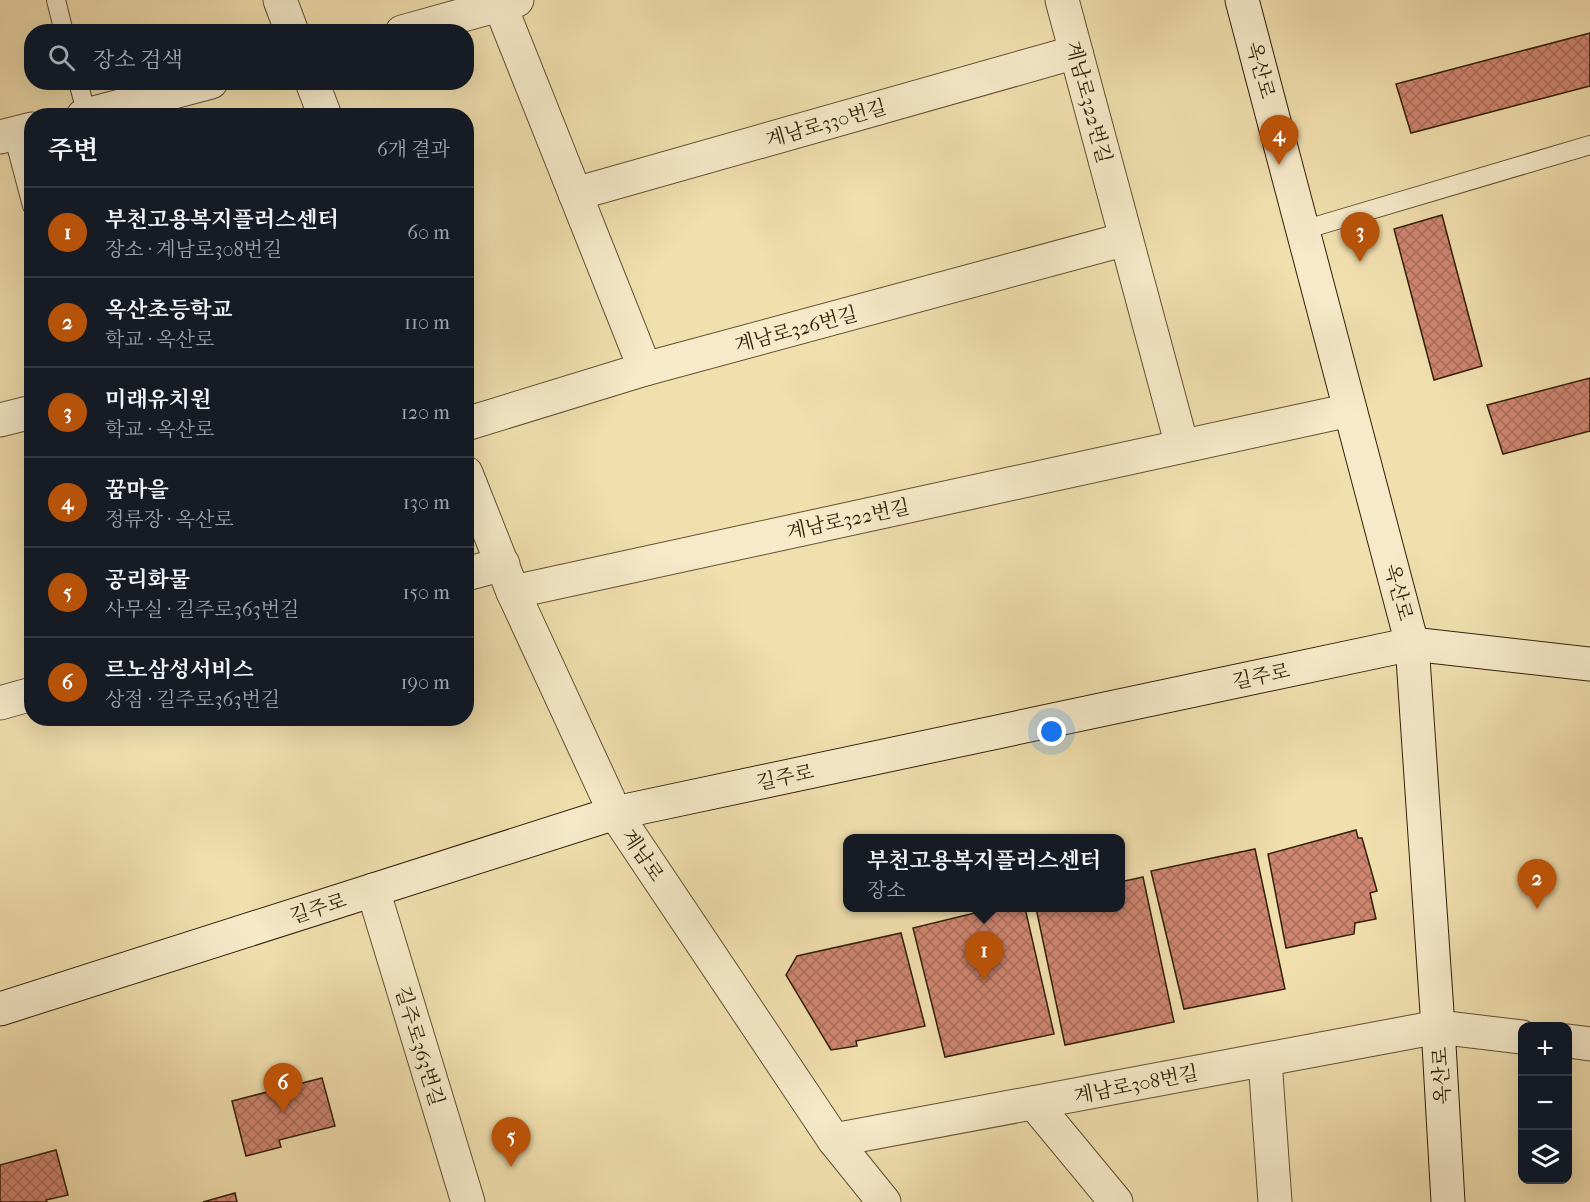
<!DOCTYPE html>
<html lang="ko">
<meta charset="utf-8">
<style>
body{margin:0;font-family:"IM FELL French Canon","Noto Serif KR",serif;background:#20242c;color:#f1f3f6}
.controls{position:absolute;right:18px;bottom:18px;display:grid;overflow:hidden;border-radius:12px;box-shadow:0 6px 24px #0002}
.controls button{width:54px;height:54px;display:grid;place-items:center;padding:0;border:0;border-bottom:2px solid #363941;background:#171b24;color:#f1f3f6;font:30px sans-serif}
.you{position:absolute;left:1052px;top:732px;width:21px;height:21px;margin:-15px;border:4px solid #fff;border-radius:50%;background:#1a73e8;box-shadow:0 0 0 9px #1a73e833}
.badge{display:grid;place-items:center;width:39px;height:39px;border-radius:50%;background:#b45309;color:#fff;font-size:20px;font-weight:700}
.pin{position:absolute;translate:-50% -50px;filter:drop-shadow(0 2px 3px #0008)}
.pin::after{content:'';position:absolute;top:32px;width:21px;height:18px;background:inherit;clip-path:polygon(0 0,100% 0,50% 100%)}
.popup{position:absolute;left:843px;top:834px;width:282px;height:78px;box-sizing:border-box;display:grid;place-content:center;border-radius:12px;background:#171b24;filter:drop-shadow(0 2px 4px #0005);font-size:20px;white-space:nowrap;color:#9ea1a6}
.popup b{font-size:22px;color:#f1f3f6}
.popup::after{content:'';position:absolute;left:50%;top:100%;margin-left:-12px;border:12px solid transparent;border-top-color:#171b24}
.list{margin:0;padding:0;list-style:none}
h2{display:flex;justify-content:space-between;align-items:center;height:78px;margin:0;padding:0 24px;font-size:26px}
h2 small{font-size:20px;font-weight:400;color:#9ea1a6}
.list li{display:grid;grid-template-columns:39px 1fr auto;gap:18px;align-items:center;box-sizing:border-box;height:90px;padding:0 24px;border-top:2px solid #363941}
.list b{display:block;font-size:22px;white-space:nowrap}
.list p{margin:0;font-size:20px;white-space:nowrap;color:#9ea1a6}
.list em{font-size:20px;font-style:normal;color:#9ea1a6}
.icon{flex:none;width:33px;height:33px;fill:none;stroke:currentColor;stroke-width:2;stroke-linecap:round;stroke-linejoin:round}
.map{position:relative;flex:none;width:1590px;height:1202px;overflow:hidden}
.search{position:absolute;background:#171b24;box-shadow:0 6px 24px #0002;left:24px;top:24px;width:450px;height:66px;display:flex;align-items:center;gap:15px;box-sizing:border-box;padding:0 21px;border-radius:24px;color:#9ea1a6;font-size:22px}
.panel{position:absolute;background:#171b24;box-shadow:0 6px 24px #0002;left:24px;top:108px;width:450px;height:618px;border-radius:24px}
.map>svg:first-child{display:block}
</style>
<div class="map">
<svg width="1590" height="1202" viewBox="0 0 1590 1202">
<defs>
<pattern id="building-cross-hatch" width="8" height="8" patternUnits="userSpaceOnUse" patternTransform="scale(1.5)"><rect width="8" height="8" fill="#cf8671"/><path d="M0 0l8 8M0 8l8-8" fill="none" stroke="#a96d5b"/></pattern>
</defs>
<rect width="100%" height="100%" fill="#f1dfae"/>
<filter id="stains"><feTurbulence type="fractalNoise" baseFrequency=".00333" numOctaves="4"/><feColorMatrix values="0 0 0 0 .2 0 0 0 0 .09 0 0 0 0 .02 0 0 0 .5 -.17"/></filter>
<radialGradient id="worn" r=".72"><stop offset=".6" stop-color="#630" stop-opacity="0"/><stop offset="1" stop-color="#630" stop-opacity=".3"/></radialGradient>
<!-- building -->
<g fill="url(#building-cross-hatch)" stroke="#32200a" stroke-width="1.5">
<path d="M1590,33v53l-179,47 -15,-49z"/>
<path d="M1442,215l40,151 -48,14 -40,-151z"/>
<path d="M1590,378v53l-87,23 -16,-49z"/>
<path d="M1356,830l2,8h4l15,53 -7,2 6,26 -21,4 -1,11 -68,14 -18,-94z"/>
<path d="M1255,849l30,140 -101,20 -33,-138z"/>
<path d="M1143,877l31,145 -109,23 -29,-137h84v-26z"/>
<path d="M995,908h30l29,126 -109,23 -32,-129z"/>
<path d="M901,933l24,93 -69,15 1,5 -26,4 -45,-75 11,-19z"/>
<path d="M322,1078l13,48 -56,14 2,7 -35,9 -14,-55z"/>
<path d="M56,1150l12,45 -22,5 1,2h-47v-37z"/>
<path d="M235,1193l2,9h-34z"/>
</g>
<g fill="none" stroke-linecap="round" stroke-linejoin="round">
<defs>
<g id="lane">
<path d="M56,0l8,32"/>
<path d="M78,82l9,33"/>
<path d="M13,134l19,72"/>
<path d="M1303,230l287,-85"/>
</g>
<g id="street">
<path d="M280,0l12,32"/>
<path d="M498,0l147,369"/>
<path d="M1062,0l120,446"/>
<path d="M402,32l115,-32"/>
<path d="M312,82l13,34"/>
<path d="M83,116l128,-34"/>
<path d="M0,137l32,-8"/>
<path d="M575,194l501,-142"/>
<path d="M0,420l32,-8"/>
<path d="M466,424l179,-55 481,-130"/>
<path d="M466,473l47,119 102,221 219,327 50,62"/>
<path d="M466,574l37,-10"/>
<path d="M513,592l837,-182"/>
<path d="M0,703l32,-9"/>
<path d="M373,890l95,312"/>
<path d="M1568,1041l22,3"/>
<path d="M1265,1060l10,142"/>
<path d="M1034,1103l82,99"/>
<path d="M834,1140l604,-113 84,10"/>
</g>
<g id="secondary">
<path d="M1242,0l170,644 26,383 10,175"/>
<path d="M0,1009l615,-196 797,-169 178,20"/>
</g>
</defs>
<!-- lane casing -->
<use href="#lane" stroke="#625033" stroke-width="20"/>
<!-- street casing -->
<use href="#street" stroke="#625033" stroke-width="35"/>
<!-- secondary casing -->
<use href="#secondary" stroke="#32200a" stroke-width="35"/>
<!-- lane -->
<use href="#lane" stroke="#f6eaca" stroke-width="18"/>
<!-- street -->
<use href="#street" stroke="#f6eaca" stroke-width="33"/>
<!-- secondary -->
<use href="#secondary" stroke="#f6eaca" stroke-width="33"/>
</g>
<g text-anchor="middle" stroke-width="5" stroke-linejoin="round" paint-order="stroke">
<!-- street labels -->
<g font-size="20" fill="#32200a" stroke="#f6eaca">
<text transform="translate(1261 70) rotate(75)" y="7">옥산로</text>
<text transform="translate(1089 102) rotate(75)" y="7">계남로322번길</text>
<text transform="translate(826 123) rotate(-16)" y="7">계남로330번길</text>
<text transform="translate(796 329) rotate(-15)" y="7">계남로326번길</text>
<text transform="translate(848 519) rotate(-12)" y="7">계남로322번길</text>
<text transform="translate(1399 592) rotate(75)" y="7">옥산로</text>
<text transform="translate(1261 676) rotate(-12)" y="7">길주로</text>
<text transform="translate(785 777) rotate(-12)" y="7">길주로</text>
<text transform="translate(643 855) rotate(56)" y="7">계남로</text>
<text transform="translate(318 908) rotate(-18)" y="7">길주로</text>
<text transform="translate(420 1046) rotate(73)" y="7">길주로363번길</text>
<text transform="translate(1441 1076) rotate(-93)" y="7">옥산로</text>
<text transform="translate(1136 1084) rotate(-11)" y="7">계남로308번길</text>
</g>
</g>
<rect width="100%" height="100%" filter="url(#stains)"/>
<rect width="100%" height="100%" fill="url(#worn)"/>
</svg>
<div class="controls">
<button>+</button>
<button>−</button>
<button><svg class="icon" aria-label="layers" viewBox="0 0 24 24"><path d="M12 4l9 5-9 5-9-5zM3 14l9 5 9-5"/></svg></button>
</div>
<div class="you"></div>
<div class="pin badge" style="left:984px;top:981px">1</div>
<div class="popup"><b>부천고용복지플러스센터</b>장소</div>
<div class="pin badge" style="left:1537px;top:909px">2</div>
<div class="pin badge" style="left:1360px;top:262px">3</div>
<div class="pin badge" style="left:1279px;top:165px">4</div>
<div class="pin badge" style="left:511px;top:1167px">5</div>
<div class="pin badge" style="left:283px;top:1113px">6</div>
<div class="search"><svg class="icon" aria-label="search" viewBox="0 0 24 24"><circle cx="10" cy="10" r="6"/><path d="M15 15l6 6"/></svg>장소 검색</div>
<section class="panel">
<h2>주변<small>6개 결과</small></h2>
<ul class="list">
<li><span class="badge">1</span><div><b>부천고용복지플러스센터</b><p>장소 · 계남로308번길</p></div><em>60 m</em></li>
<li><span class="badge">2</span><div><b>옥산초등학교</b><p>학교 · 옥산로</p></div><em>110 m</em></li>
<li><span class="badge">3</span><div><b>미래유치원</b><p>학교 · 옥산로</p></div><em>120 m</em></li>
<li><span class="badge">4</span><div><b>꿈마을</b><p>정류장 · 옥산로</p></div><em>130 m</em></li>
<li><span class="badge">5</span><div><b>공리화물</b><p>사무실 · 길주로363번길</p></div><em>150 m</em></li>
<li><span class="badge">6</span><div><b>르노삼성서비스</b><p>상점 · 길주로363번길</p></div><em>190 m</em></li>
</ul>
</section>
</div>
